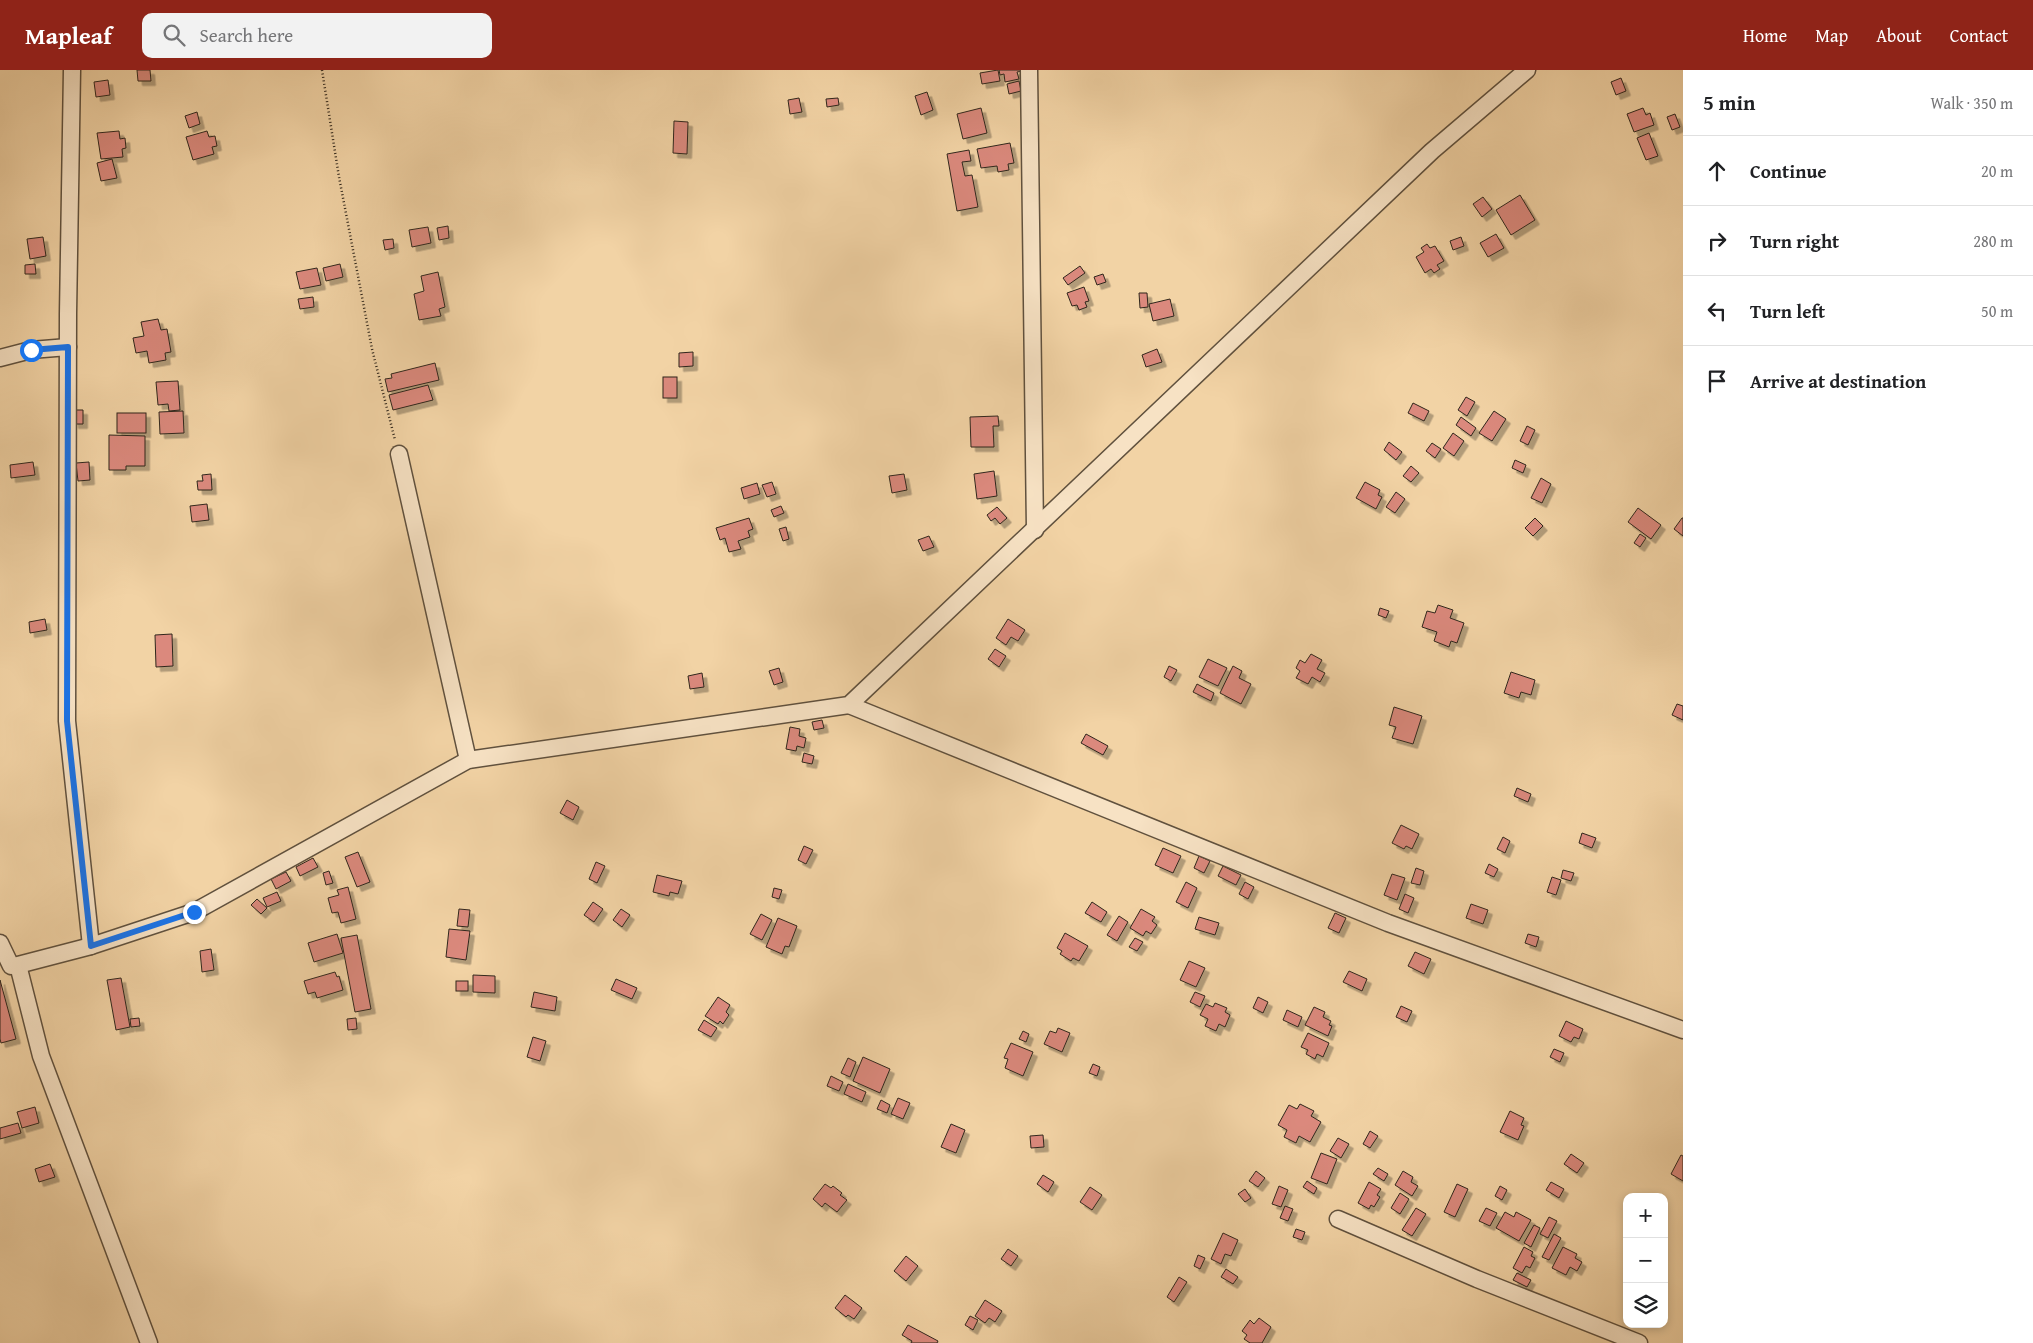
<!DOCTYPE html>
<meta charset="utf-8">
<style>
body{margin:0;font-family:"Gentium Book Plus",serif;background:#f2f2f2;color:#202124}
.controls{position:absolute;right:15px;bottom:15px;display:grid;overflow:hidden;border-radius:10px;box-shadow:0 2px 8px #0003}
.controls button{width:45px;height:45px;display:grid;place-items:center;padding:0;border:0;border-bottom:1px solid #e0e0e0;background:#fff;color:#202124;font:25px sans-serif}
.stop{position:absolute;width:15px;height:15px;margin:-11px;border:4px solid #1a73e8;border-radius:50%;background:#fff}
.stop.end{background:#1a73e8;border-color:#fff;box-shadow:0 1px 5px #0008}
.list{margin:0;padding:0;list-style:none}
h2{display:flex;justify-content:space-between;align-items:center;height:65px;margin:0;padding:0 20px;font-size:21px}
h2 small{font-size:16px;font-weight:400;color:#757577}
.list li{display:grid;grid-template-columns:32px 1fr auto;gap:15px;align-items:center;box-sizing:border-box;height:70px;padding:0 20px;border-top:1px solid #e0e0e0}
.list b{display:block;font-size:19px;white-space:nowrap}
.list em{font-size:16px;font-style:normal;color:#757577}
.icon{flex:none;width:28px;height:28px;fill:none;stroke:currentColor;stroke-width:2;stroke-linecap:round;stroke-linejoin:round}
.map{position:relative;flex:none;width:1683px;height:1273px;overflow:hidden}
header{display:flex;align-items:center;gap:30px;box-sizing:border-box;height:70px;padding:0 25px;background:#8f2418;color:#fff}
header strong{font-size:24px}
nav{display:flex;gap:28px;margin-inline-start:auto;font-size:18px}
.search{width:350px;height:45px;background:#f2f2f2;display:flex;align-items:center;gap:12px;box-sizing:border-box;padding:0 18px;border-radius:10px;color:#757577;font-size:19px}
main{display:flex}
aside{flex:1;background:#fff}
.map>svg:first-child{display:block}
</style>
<header>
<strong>Mapleaf</strong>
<div class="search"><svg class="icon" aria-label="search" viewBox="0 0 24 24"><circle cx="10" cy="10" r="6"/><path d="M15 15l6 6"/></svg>Search here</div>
<nav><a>Home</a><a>Map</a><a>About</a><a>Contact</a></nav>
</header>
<main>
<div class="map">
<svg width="1683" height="1273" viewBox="0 0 1683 1273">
<defs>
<filter id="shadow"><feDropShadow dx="4.5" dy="4.5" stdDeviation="0" flood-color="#0004"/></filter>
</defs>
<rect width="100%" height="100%" fill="#f2d3a5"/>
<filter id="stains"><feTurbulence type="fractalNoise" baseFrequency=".004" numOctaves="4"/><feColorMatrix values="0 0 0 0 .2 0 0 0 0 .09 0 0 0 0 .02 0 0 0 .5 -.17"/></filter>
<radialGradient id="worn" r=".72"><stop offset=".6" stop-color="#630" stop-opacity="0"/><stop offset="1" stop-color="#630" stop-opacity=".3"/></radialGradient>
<!-- building -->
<g fill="#db897d" stroke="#2f261c" filter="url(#shadow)">
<path d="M137,0h13l1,11h-13z"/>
<path d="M998,0l2,11 -18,3 -2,-11z"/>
<path d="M999,0h23l1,1 -6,1 2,7 -14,3 -1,-8 -4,1z"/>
<path d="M1621,8l5,13 -10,4 -5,-13z"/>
<path d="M108,10l2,15 -14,2 -2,-15z"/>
<path d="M1019,11l2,10 -12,3 -2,-10z"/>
<path d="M927,22l6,18 -12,5 -6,-19z"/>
<path d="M799,28l3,14 -12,2 -2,-14z"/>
<path d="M838,28l1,7 -12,2 -1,-8z"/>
<path d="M981,38l6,25 -24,6 -6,-25z"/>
<path d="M1643,38l3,7 4,-2 4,12 -20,7 -7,-18z"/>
<path d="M197,42l3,12 -11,4 -4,-12z"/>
<path d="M1675,44l5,13 -8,3 -5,-13z"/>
<path d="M674,51l14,1 -1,32 -14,-1z"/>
<path d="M119,61l1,8 5,-1 1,10 -4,1 1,8 -22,2 -4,-26z"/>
<path d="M207,61l2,6 6,-1 2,10 -5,1 2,7 -21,6 -7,-23z"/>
<path d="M1649,63l9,23 -12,4 -9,-22z"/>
<path d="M1010,73l4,20 -6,1 1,6 -11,2 -1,-6 -16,2 -4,-19z"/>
<path d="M969,80l2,11 -9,1 3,14 7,-1 6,32 -21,4 -10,-57z"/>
<path d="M112,89l5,19 -16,3 -4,-18z"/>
<path d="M1520,125l15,25 -24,15 -15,-25z"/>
<path d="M1483,127l9,12 -10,8 -9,-13z"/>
<path d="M448,156l1,12 -10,2 -2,-12z"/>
<path d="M428,157l3,16 -19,4 -3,-17z"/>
<path d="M1496,164l8,14 -16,9 -8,-14z"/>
<path d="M43,167l3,19 -16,3 -3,-20z"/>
<path d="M1461,167l3,9 -11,4 -3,-9z"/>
<path d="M393,169l1,9 -9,2 -2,-10z"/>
<path d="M1427,174l3,4 5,-2 9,15 -7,4 3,4 -6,4 -3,-4 -6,4 -9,-16 8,-5 -3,-4z"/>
<path d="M35,194l1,10h-11v-9z"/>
<path d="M340,194l3,13 -17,4 -3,-13z"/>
<path d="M1080,196l5,7 -17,12 -5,-7z"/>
<path d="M317,198l4,17 -21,4 -4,-17z"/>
<path d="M438,202l7,35 -6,2 2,7 -22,4 -5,-26 10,-3 -3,-15z"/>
<path d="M1103,204l3,8 -9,3 -3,-8z"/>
<path d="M1084,217l5,14 -4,1 2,5 -8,3 -2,-5 -5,1 -5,-13z"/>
<path d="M1139,223h8l1,14 -8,1z"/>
<path d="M313,227l1,10 -14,2 -2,-10z"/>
<path d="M1170,229l4,17 -21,5 -4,-17z"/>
<path d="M158,249l3,11 6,-1 4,23 -6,1 1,7 -17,3 -2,-12 -11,2 -3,-15 11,-2 -3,-14z"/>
<path d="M1157,279l5,13 -16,5 -4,-12z"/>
<path d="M693,282v14l-14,1v-14z"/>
<path d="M435,293l4,17 -51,12 -3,-13 7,-1 -1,-4z"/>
<rect x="663" y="307" width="14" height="21"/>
<path d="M178,311l2,29 -11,1 -1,-7 -10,1 -2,-23z"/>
<path d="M428,315l5,15 -40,10 -4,-15z"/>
<path d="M1466,327l9,5 -8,14 -9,-6z"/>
<path d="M1413,333l16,8 -5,10 -16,-8z"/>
<path d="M73,340h10v14h-9z"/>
<path d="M183,341l1,22 -24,1 -1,-22z"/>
<path d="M1494,341l12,8 -14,22 -13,-8z"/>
<rect x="117" y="343" width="29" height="20"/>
<path d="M998,346l1,10h-6l1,21h-23l-1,-30z"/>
<path d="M1461,347l15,11 -5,8 -15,-11z"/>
<path d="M1527,356l8,4 -7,15 -8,-4z"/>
<path d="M1453,363l11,8 -10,15 -11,-8z"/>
<path d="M109,365l36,1v30h-19v4h-17z"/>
<path d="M1389,372l13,10 -6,8 -12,-10z"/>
<path d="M1432,373l9,6 -6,9 -9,-7z"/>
<path d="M1515,390l11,5 -3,8 -11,-5z"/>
<path d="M33,392l2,13 -24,3 -1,-13z"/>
<path d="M89,392l1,18 -12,1 -2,-18z"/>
<path d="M1411,396l8,7 -8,9 -8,-6z"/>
<path d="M994,401l3,25 -20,3 -3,-25z"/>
<path d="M211,404l1,16h-14l-1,-9h6l-1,-6z"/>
<path d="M904,404l3,16 -15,3 -3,-17z"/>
<path d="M1541,408l10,6 -9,19 -11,-5z"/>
<path d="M772,412l4,12 -9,3 -5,-12z"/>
<path d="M1365,412l15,8 -2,5 4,2 -6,12 -20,-11z"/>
<path d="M757,413l3,11 -16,5 -3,-11z"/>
<path d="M1396,422l9,7 -10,14 -9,-6z"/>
<path d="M207,434l2,16 -17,2 -2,-16z"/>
<path d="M781,436l3,7 -10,4 -3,-7z"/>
<path d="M997,437l10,11 -7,6 -5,-6 -4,3 -4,-6z"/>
<path d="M1638,438l23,17 -10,14 -23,-17z"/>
<path d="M749,448l4,11 -5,2 2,6 -12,4 3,8 -12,3 -4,-14 -5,2 -4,-12z"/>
<path d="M1535,448l8,8 -10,10 -8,-8z"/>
<path d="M1682,448h1v18l-9,-7z"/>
<path d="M786,457l3,12 -6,2 -4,-12z"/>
<path d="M1640,464l6,4 -6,9 -6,-4z"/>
<path d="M929,466l5,11 -11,4 -5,-11z"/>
<path d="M1438,535l15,5 -3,8 14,5 -7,20 -6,-2 -2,6 -15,-6 3,-9 -15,-5 5,-16 8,2z"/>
<path d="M1380,538l9,3 -3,7 -8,-3z"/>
<path d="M45,549l2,11 -17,3 -1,-11z"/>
<path d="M1008,549l17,11 -7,11 -7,-4 -5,8 -10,-7z"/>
<path d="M172,564l1,32 -17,1 -1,-32z"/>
<path d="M995,579l11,7 -7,11 -11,-8z"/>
<path d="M1311,584l11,6 -5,9 8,4 -5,9 -8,-5 -4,7 -12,-6 4,-7 -4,-3 4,-8 5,3z"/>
<path d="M1208,589l19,9 -9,18 -19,-9z"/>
<path d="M1169,596l8,4 -6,11 -7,-4z"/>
<path d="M1233,596l9,5 -3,7 12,6 -10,20 -21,-11z"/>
<path d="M779,598l4,14 -9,3 -5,-14z"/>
<path d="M1511,602l24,8 -4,15 -10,-3 -2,6 -15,-5z"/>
<path d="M702,603l2,14 -14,2 -2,-13z"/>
<path d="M1197,614l17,9 -3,8 -18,-9z"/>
<path d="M1677,634l6,2v14l-11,-5z"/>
<path d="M1394,637l28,9 -9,28 -21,-6 4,-11 -7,-2z"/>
<path d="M822,650l2,8 -10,2 -2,-8z"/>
<path d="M790,657l10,2 -1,7 7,2 -2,10 -7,-2 -1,5 -10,-2z"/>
<path d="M1086,664l22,12 -5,9 -22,-12z"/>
<path d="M804,683l10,3 -2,8 -10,-2z"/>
<path d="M1517,718l14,6 -3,8 -14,-6z"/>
<path d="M567,730l12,7 -6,13 -13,-7z"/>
<path d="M1401,755l18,9 -7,15 -6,-3 -2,3 -12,-6z"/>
<path d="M1582,763l14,5 -4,10 -13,-5z"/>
<path d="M1503,767l7,4 -5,12 -8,-4z"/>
<path d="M804,776l9,4 -7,14 -8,-4z"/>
<path d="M1163,778l18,8 -8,17 -18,-8z"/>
<path d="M358,782l12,30 -13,5 -12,-30z"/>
<path d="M1199,786l11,5 -6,12 -10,-5z"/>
<path d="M313,788l5,9 -18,9 -4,-9z"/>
<path d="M596,792l9,4 -8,17 -8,-4z"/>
<path d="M1489,794l9,5 -4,8 -9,-4z"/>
<path d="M1223,796l18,9 -5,10 -18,-9z"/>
<path d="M1416,798l8,3 -4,14 -9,-2z"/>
<path d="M1563,800l11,3 -3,8 -10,-3z"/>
<path d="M329,801l4,12 -7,2 -3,-12z"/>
<path d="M286,802l5,9 -15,8 -5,-10z"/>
<path d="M1392,804l13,4 -8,22 -13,-5z"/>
<path d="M657,805l25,6 -4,13 -8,-2 -1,4 -16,-4z"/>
<path d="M1552,807l9,3 -5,15 -9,-3z"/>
<path d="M1186,812l11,6 -9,20 -12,-6z"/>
<path d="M1245,812l9,5 -6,12 -9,-5z"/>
<path d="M348,817l8,32 -15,4 -3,-11 -6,1 -4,-15 11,-3 -2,-5z"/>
<path d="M774,818l8,2 -3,9 -7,-2z"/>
<path d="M277,822l4,9 -14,6 -4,-9z"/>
<path d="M1405,824l9,4 -6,15 -9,-4z"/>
<path d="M257,829l10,9 -6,6 -10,-9z"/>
<path d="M593,832l10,7 -9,13 -10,-7z"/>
<path d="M1092,832l15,10 -6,10 -16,-9z"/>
<path d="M1471,834l17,6 -5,14 -17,-6z"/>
<path d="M459,839l11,1 -2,17 -11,-1z"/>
<path d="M621,839l9,6 -8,12 -9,-7z"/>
<path d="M1141,839l14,8 -3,4 5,4 -6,9 -5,-3 -3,5 -13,-8z"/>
<path d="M1335,843l11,5 -7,15 -11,-5z"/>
<path d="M761,844l11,6 -10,20 -12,-6z"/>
<path d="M1119,846l9,6 -11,19 -10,-6z"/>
<path d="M1199,847l20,6 -4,12 -20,-6z"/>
<path d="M778,848l19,8 -8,21 -4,-1 -3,8 -16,-7z"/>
<path d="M449,859l21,2 -4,29 -20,-3z"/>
<path d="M1065,863l23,13 -9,15 -6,-3 -2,3 -11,-7 2,-3 -5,-3z"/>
<path d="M337,864l6,19 -29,9 -6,-19z"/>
<path d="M1528,864l11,3 -3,10 -11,-4z"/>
<path d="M357,865l14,74 -16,3 -14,-74z"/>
<path d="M1135,868l8,4 -6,9 -8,-4z"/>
<path d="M211,879l3,21 -12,2 -2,-21z"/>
<path d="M1415,882l16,7 -7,15 -16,-8z"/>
<path d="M1189,891l16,7 -9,19 -16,-7z"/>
<path d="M1349,901l18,8 -5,12 -19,-9z"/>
<path d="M335,902l2,5 2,-1 4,14 -26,8 -2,-6 -7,2 -4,-13z"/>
<path d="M473,905l22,1v17l-22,-1z"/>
<path d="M121,908l9,49 -14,3 -9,-50z"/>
<path d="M616,909l21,9 -5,11 -21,-9z"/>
<path d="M0,910l16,59 -15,4 -1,-4z"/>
<rect x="456" y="911" width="12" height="10"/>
<path d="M534,922l23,5 -2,14 -24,-4z"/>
<path d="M1195,922l10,4 -5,11 -10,-5z"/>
<path d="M718,927l12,8 -4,7 3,3 -6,9 -3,-3 -2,3 -13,-8z"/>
<path d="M1258,927l10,5 -5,11 -10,-5z"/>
<path d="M1215,933l12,5 -2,4 5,3 -5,12 -6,-3 -3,7 -11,-5 3,-7 -8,-4 6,-11 7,3z"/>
<path d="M1401,936l11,5 -5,11 -11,-5z"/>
<path d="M1314,937l11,5 -2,5 8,4 -2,4 3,1 -4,10 -23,-11z"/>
<path d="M1287,940l15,7 -4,10 -15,-7z"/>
<path d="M139,948l1,8 -9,1 -1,-8z"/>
<path d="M356,948l1,11 -9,1 -1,-11z"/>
<path d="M704,950l13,8 -6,9 -13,-7z"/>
<path d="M1566,951l17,8 -4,10 -5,-2 -3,5 -12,-6z"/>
<path d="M1058,958l12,5 -8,19 -18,-8 6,-13 6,2z"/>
<path d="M1023,961l6,3 -3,8 -7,-3z"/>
<path d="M1308,963l21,10 -6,14 -6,-3 -2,5 -9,-5 2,-4 -7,-3z"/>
<path d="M533,967l13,4 -6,20 -13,-4z"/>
<path d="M1011,973l22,9 -10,24 -18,-8 3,-9 -4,-1z"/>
<path d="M1554,979l10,4 -4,9 -10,-5z"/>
<path d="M863,987l27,12 -10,24 -27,-12z"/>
<path d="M848,988l8,4 -6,15 -9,-4z"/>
<path d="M1093,994l7,3 -3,9 -8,-3z"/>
<path d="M831,1006l12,6 -4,9 -12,-5z"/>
<path d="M848,1014l18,8 -4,10 -18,-8z"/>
<path d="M898,1028l12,5 -7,16 -12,-5z"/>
<path d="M881,1030l9,5 -3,8 -10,-4z"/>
<path d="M1300,1034l14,7 -3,5 10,6 -11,20 -11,-6 -3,7 -12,-6 3,-7 -9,-5 11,-20 8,4z"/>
<path d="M35,1037l4,16 -17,5 -5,-16z"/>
<path d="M1510,1041l14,7 -3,7 3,1 -6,14 -18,-8z"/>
<path d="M18,1053l3,10 -21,6v-11z"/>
<path d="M951,1054l14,6 -9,23 -15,-6z"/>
<path d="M1370,1061l8,5 -8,12 -7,-4z"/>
<path d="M1043,1065l1,12 -13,1 -1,-12z"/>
<path d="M1338,1068l11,6 -8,14 -11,-7z"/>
<path d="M1321,1083l16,6 -10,25 -16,-6z"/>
<path d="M1571,1084l13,9 -7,10 -13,-9z"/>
<path d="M1681,1085l2,1v25l-12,-7z"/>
<path d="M50,1094l5,13 -16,5 -4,-13z"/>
<path d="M1378,1098l10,6 -4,7 -11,-7z"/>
<path d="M1256,1101l9,7 -7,9 -9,-6z"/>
<path d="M1403,1101l10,6 -2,5 7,4 -6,10 -17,-11z"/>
<path d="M1043,1105l11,7 -6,10 -11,-8z"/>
<path d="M1307,1111l10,7 -3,6 -11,-7z"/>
<path d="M1369,1112l12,7 -4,6 3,2 -6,10 -3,-2 -2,4 -11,-6z"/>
<path d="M1551,1112l13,7 -5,9 -13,-8z"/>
<path d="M825,1114l6,4 2,-2 9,7 -2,2 7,5 -10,12 -12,-9 -3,4 -9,-8z"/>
<path d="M1457,1114l11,5 -13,28 -11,-5z"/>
<path d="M1279,1116l9,4 -7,17 -9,-3z"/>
<path d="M1500,1116l7,4 -5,10 -7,-4z"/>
<path d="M1090,1117l12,8 -10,15 -12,-8z"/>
<path d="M1245,1119l6,9 -6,4 -7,-8z"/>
<path d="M1400,1123l9,6 -9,15 -9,-6z"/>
<path d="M1285,1136l8,3 -5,12 -8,-3z"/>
<path d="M1416,1138l10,6 -14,22 -10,-6z"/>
<path d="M1486,1138l11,5 -7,13 -11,-5z"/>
<path d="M1505,1142l9,5 2,-5 15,8 -12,21 -23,-13z"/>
<path d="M1549,1147l8,4 -9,17 -8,-4z"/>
<path d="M1534,1155l6,3 -9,19 -7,-4z"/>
<path d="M1296,1159l9,3 -3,8 -9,-3z"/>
<path d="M1223,1163l15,7 -7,16 -6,-2 -4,10 -10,-5z"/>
<path d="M1554,1164l7,4 -12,22 -7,-3z"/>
<path d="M1524,1177l9,5 -2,4 4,2 -5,10 -4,-2 -4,7 -9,-5z"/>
<path d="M1563,1177l14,7 -2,4 7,4 -5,9 -7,-4 -4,8 -14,-7z"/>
<path d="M1008,1179l10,7 -7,10 -10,-7z"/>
<path d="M1198,1185l7,3 -5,11 -6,-3z"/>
<path d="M906,1186l12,10 -12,15 -12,-10z"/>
<path d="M1226,1199l12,8 -5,7 -12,-7z"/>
<path d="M1517,1203l14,7 -4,7 -14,-7z"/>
<path d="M1179,1207l8,5 -13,20 -7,-5z"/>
<path d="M845,1225l17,13 -8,11 -6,-4 -2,2 -11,-9z"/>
<path d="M985,1230l17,11 -7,11 -6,-4 -4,5 -10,-7z"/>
<path d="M970,1246l8,4 -5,10 -8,-5z"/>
<path d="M1259,1248l12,9 -9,16h-12l-6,-4 3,-4 -5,-4 8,-11 4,4z"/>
<path d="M908,1255l30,16 -1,2h-26l1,-2 -10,-6z"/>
</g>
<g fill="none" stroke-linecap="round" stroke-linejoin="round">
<defs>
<g id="street">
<path d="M72,0l-4,244 -1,407 24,225"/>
<path d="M1029,0l6,460"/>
<path d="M0,288l31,-8 37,-3"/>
<path d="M399,384l69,306"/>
<path d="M849,635l539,218 295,107"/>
<path d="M0,873l11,23"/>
<path d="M1338,1149l139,60 162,64"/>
<path d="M149,1273l-108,-287 -23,-91 73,-19 103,-34 274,-152 381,-55 583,-554 95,-81"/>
</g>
</defs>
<!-- street casing -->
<use href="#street" stroke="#60513e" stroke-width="19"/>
<!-- path -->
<path stroke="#2f261c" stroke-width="2.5" stroke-dasharray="1 2.5" stroke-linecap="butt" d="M322,0l17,107 33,172 23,91"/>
<!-- street -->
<use href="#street" stroke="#f7e2c4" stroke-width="16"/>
</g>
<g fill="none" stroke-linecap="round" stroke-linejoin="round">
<!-- route -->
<path stroke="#1a73e8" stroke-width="6" d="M31,280l37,-3 -1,374 24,225 103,-34"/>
</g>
<rect width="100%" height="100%" filter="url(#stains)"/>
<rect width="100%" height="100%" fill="url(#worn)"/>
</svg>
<div class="controls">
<button>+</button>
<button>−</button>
<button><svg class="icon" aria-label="layers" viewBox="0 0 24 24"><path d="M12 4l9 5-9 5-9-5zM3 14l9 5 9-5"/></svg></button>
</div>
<div class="stop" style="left:31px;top:280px"></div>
<div class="stop end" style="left:194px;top:842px"></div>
</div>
<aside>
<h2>5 min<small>Walk · 350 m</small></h2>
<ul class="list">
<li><svg class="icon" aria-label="ahead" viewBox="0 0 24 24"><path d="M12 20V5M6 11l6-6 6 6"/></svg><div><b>Continue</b></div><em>20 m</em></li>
<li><svg class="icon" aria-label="right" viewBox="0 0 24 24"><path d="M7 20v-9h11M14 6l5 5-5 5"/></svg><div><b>Turn right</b></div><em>280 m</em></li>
<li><svg class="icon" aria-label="left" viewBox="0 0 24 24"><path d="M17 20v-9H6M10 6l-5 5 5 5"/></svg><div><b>Turn left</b></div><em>50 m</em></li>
<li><svg class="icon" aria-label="arrive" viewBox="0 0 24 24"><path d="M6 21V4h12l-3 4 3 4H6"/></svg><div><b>Arrive at destination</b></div></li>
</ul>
</aside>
</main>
